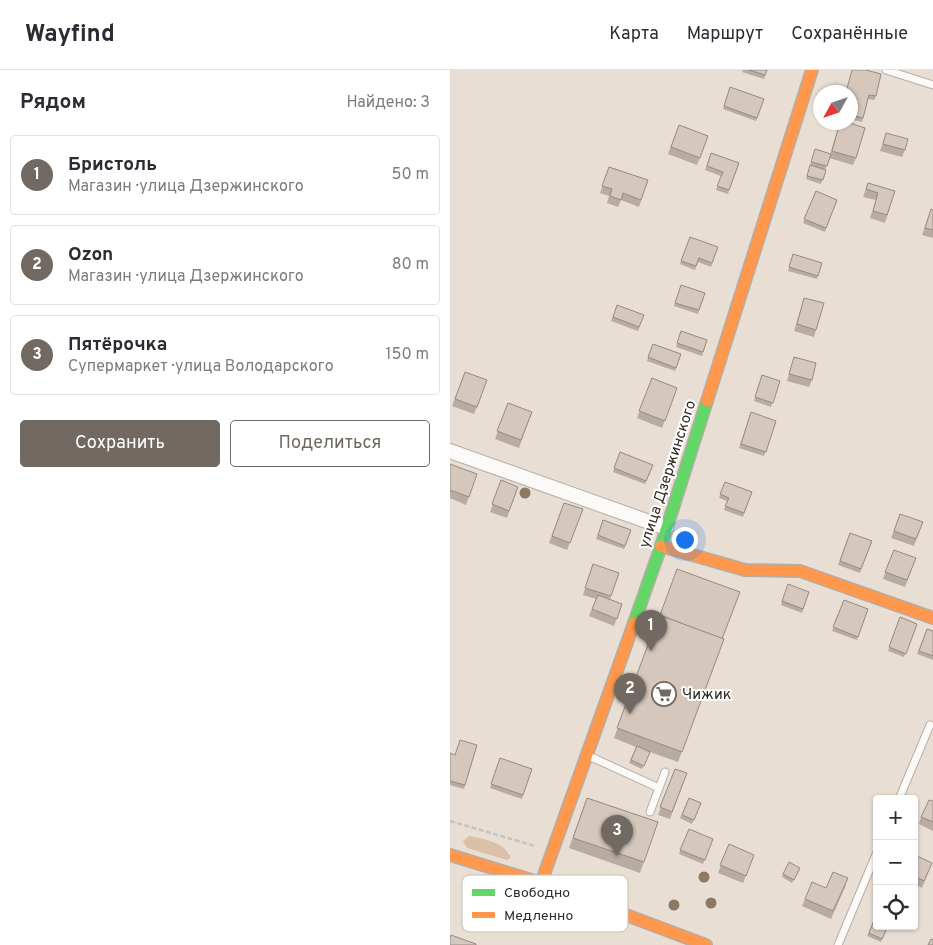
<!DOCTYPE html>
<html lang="ru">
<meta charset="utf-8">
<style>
body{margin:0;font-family:Overpass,sans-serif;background:#f2f2f3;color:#2b2b33}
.controls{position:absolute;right:15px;bottom:15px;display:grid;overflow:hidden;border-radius:5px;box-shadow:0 1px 4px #0004}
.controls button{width:45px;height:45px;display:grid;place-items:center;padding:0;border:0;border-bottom:1px solid #e1e1e2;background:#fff;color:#2b2b33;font:25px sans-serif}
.compass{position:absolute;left:363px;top:15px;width:45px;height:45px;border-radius:50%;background:#fff;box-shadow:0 1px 4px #0004;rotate:230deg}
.you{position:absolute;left:234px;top:469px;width:18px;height:18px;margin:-12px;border:4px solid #fff;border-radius:50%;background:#1a73e8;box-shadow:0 0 0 8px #1a73e833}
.badge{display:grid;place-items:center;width:32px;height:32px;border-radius:50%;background:#726a62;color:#fff;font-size:16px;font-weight:700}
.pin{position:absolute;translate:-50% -41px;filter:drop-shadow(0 1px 2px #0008)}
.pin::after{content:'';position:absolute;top:26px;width:18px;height:15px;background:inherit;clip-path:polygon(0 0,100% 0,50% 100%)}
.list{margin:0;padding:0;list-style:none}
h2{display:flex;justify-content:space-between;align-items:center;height:65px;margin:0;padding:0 20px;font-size:21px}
h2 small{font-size:16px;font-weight:400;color:#7c7c81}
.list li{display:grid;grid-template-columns:32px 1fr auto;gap:15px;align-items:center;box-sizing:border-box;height:80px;margin:0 10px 10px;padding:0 10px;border:1px solid #e1e1e2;border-radius:5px}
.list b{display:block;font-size:19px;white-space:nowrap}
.list p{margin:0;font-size:16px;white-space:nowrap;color:#7c7c81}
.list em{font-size:16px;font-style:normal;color:#7c7c81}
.actions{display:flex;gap:10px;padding:15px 20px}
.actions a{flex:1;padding:11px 0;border:1px solid #726a62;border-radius:5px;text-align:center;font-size:18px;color:#726a62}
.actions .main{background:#726a62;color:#fff}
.icon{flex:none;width:28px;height:28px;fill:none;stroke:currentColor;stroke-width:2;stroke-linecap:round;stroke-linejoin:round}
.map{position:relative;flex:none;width:483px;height:875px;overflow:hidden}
header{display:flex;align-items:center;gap:30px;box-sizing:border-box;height:70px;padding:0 25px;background:#fff;border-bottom:1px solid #e1e1e2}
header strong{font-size:24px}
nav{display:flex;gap:28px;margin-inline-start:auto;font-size:18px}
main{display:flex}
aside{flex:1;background:#fff}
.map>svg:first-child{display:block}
</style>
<header>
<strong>Wayfind</strong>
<nav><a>Карта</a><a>Маршрут</a><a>Сохранённые</a></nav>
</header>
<main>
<aside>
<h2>Рядом<small>Найдено: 3</small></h2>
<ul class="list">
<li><span class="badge">1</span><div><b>Бристоль</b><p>Магазин · улица Дзержинского</p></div><em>50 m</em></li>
<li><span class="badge">2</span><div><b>Ozon</b><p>Магазин · улица Дзержинского</p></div><em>80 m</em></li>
<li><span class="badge">3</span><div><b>Пятёрочка</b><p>Супермаркет · улица Володарского</p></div><em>150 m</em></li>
</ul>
<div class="actions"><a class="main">Сохранить</a><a>Поделиться</a></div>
</aside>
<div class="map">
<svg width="483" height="875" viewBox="0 0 483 875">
<rect width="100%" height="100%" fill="#e9ded4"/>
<!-- green -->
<path fill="#dbc0a7" d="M19,766c16,3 35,6 42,22l-4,2 -40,-12 -4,-7z"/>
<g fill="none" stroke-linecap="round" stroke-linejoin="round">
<defs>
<g id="lane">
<path d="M436,0l47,15"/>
<path d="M139,686l70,32"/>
<path d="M449,729l31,-74"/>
<path d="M200,742l15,-40"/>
<path d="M388,875l39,-93"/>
</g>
<path id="street" d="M0,381l216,77"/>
<path id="fast" d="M184,553l27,-77 46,-145"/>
<g id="slow">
<path d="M257,331l105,-331"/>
<path d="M211,476l84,24 55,1 133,47"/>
<path d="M0,785l91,28 165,62"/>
<path d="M91,813l93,-260"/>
</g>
</defs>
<!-- lane casing -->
<use href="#lane" stroke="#b5ada5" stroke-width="9"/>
<!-- street casing -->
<use href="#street" stroke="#b5ada5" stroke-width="16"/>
<!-- fast casing -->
<use href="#fast" stroke="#b5ada5" stroke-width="14"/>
<!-- slow casing -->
<use href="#slow" stroke="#b5ada5" stroke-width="14"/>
<!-- path -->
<path stroke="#c6c2bf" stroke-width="2.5" stroke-dasharray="5 2.5" stroke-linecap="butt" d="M0,751l85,25"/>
<!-- lane -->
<use href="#lane" stroke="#fcfaf9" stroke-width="7"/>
<!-- street -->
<use href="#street" stroke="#fcfaf9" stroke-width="14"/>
<!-- fast -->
<use href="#fast" stroke="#63d668" stroke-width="11"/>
<!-- slow -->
<use href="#slow" stroke="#ff974d" stroke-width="11"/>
</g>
<!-- trees -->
<g fill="#8d7861">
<circle cx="75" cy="423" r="5.5"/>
<circle cx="254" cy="807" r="5.5"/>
<circle cx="261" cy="833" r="5.5"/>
<circle cx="224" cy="835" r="5.5"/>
</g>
<!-- wall -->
<g fill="#b7aba2">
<path d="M293,0h24l-3,9 -22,-7z"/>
<path d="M402,0l24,26 -2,4 -6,-1 -6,23 -12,-3z"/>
<path d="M280,17l34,12 -8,22 -33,-12z"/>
<path d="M390,52l16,36 -3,7 -24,-7 -8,26 -15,-5 9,-30 15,5z"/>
<path d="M229,55l29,11 -11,29 -29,-11z"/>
<path d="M436,63l19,17 -3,7 -22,-6z"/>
<path d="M261,83l28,10 -11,31 -12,-4 5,-14 -16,-6z"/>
<path d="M159,97l39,13 -9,27 -18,-7 -3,7 -11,-4 2,-7 -9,-3z"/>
<path d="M418,113l27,8 -10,32 -15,-5 6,-18 -13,-3z"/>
<path d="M366,121l21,9 -12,32 -22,-9z"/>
<path d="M481,139l2,1v28l-11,-3z"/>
<path d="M240,167l28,10 -7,20 -13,-5 -3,8 -15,-6z"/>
<path d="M343,184l29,9 -5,16 -29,-8z"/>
<path d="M231,215l24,8 -7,21 -24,-8z"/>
<path d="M354,228l12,32 -2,7 -20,-6z"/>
<path d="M167,235l27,10 -6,16 -27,-10z"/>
<path d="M231,261l26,9 -5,16 -26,-9z"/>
<path d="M203,274l28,10 -6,17 -28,-10z"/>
<path d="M344,287l18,23 -3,7 -22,-6z"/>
<path d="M15,302l22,8 -13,34 -22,-8z"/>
<path d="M312,305l18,6 -9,26 -17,-6z"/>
<path d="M202,308l25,10 -15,40 -25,-10z"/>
<path d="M58,333l24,9 -13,36 -24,-9z"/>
<path d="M301,342l25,9 -12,35 -25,-8z"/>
<path d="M170,382l33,13 -8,19 -32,-12z"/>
<path d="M0,394l27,10 -11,31 -16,-7z"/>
<path d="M51,410l17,7 -11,31 -17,-6z"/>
<path d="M275,412l27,10 -9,25 -19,-7 3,-9 -8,-3z"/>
<path d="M114,433l19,6 -16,41 -18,-7z"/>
<path d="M450,444l23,8 -9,24 -23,-8z"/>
<path d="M153,450l28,10 -7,19 -28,-10z"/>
<path d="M400,463l22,8 -12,32 -22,-8z"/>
<path d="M444,480l22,8 -11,29 -22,-8z"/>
<path d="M143,494l26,9 -9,26 12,5 -8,22 -25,-10 7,-17 -13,-4z"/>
<path d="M359,522l-7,21 -21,-8 1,-4z"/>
<path d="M394,530l24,9 -11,31 -25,-9z"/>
<path d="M209,545l65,24 -46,123 -28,-10 -8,17 -13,-6 7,-16 -22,-9z"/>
<path d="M450,547l17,7 -13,33 -16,-6z"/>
<path d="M477,559l6,2v29l-16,-6z"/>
<path d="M27,675l-13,44 -14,-4v-32l5,2z"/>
<path d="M50,688l32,11 -10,30 -32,-11z"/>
<path d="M225,699l12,4 -17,46 -12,-4z"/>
<path d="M137,728l71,24 -18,51 -71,-25z"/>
<path d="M239,728l12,5 -9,21 -12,-6z"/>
<path d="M483,731v30l-14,-7 2,-7z"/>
<path d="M239,759l24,10 -10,25 -24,-10z"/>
<path d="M279,774l25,11 -11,28 -25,-10z"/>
<path d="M464,793h18l-10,25 -8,-4z"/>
<path d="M350,798l-8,15 -10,-6 1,-3z"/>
<path d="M396,815l-15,34 -29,-13 3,-7 21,-11z"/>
<path d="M427,843l11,13 -7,16 -14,-6z"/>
</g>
<!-- building -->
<g fill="#d5c7bc" stroke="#958b84">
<path d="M299,0h18l-2,5z"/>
<path d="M402,0h14l15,4 -5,22 -7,-1 -6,23 -13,-3v-23h-4z"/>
<path d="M280,17l34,12 -7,19 -33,-12z"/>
<path d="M390,52h7l18,6 -9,30 -24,-7z"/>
<path d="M229,55l29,11 -8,22 -29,-11z"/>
<path d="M436,63l22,6 -3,11 -22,-6z"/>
<path d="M365,79l16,5 -4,12 -16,-4z"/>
<path d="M261,83l28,10 -10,27 -12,-4 6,-14 -16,-6z"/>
<path d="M360,95l16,5 -3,10 -16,-4z"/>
<path d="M159,97l39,13 -7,20 -18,-7 -2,7 -11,-4 2,-7 -10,-3z"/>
<path d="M418,113l27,8 -8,24 -14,-4 5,-18 -12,-4z"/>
<path d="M366,121l21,9 -11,28 -22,-9z"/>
<path d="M481,139l2,1v20l-8,-2z"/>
<path d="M240,167l28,10 -6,16 -13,-5 -3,8 -15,-5z"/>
<path d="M343,184l29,9 -4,13 -29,-9z"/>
<path d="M231,215l24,8 -6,17 -24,-7z"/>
<path d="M354,228l20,5 -8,27 -19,-6z"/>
<path d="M167,235l27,10 -5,12 -26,-10z"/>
<path d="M231,261l26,9 -4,12 -26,-9z"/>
<path d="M203,274l28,10 -5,14 -28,-11z"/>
<path d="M344,287l22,6 -4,17 -23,-6z"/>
<path d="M15,302l22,8 -10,27 -22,-8z"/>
<path d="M312,305l18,6 -7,22 -18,-6z"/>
<path d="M202,308l25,10 -12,33 -26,-10z"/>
<path d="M58,333l24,9 -11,28 -24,-9z"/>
<path d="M301,342l25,9 -10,31 -25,-8z"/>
<path d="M170,382l33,13 -7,16 -32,-13z"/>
<path d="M0,394l27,10 -8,23 -19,-7z"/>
<path d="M51,410l17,7 -9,24 -17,-7z"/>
<path d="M275,412l27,10 -8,21 -19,-7 4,-8 -9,-4z"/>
<path d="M114,433l19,6 -13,34 -18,-7z"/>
<path d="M450,444l23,8 -7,17 -22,-8z"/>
<path d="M153,450l28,10 -6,16 -27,-11z"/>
<path d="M400,463l22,8 -11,28 -21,-8z"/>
<path d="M444,480l22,8 -9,22 -22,-8z"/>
<path d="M143,494l26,9 -8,23 -26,-8z"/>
<path d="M227,499l63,23 -18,47 -62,-24z"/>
<path d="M338,514l21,8 -6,17 -21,-8z"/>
<path d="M148,525l24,9 -5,15 -25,-10z"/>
<path d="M394,530l24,9 -10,28 -25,-10z"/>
<path d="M209,545l65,24 -42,113 -65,-24z"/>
<path d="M450,547l17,7 -11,30 -17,-7z"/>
<path d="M477,559l6,2v25l-14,-5z"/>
<path d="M10,670l17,5 -12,40 -15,-4v-28l5,2z"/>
<path d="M187,676l13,6 -6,14 -13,-6z"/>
<path d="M50,688l32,11 -9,26 -32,-11z"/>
<path d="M225,699l12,4 -15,39 -12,-5z"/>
<path d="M137,728l71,24 -14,40 -71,-24z"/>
<path d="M239,728l12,5 -7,17 -12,-5z"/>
<path d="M479,730l4,1v21l-12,-5z"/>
<path d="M239,759l24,10 -8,21 -25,-10z"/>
<path d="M279,774l25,11 -8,21 -26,-11z"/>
<path d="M467,786l15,7 -8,18 -10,-5v-13z"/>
<path d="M339,792l11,6 -6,12 -11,-6z"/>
<path d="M383,802l15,6 -15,33 -28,-12 7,-17 14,6z"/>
<path d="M427,843v13h11l-6,13 -13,-6z"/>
<path d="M1,865l25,9v1h-26v-7z"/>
<path d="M481,869l2,1v5h-5z"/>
</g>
<!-- icons -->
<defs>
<symbol id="supermarket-ring" viewBox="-11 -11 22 22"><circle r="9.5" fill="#fff" stroke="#726a62" stroke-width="1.5"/><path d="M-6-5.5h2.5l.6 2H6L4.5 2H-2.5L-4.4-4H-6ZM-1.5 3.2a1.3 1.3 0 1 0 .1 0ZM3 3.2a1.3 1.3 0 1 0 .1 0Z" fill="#726a62"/></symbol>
</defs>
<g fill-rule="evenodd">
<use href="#supermarket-ring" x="200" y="610" width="28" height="28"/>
</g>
<g text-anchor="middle" stroke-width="4" stroke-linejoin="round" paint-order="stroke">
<!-- street labels -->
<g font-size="15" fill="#322b24" stroke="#fff">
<text transform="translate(217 404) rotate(-72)" y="5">улица Дзержинского</text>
</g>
<!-- poi labels -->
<g font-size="15" fill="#322b24" stroke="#fff" text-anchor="start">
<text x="232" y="629">Чижик</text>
</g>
</g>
<!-- legend -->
<rect x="12" y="805" width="166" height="57" rx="8" fill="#fff" stroke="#c2bfbd" stroke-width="1"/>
<rect x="22" y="819" width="23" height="7" fill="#63d668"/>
<rect x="22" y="842" width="23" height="6" fill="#ff974d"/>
<g font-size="14" fill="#322b24">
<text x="54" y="827">Свободно</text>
<text x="54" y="850">Медленно</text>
</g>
</svg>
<div class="controls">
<button>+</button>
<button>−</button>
<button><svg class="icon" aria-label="locate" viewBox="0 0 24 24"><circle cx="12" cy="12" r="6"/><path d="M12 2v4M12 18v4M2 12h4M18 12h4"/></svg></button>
</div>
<svg class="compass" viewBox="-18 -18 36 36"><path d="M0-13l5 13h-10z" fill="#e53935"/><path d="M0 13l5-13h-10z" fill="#7c7c81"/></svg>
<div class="you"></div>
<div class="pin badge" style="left:201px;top:581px">1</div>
<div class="pin badge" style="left:180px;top:644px">2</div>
<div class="pin badge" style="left:167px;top:786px">3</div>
</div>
</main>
